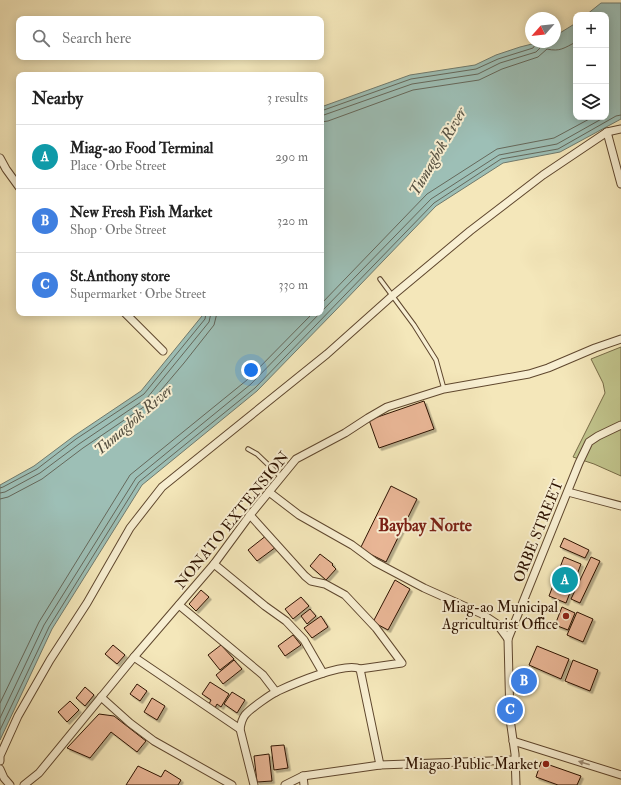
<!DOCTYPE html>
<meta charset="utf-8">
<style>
body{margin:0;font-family:"IM FELL Double Pica",serif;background:#f2f2f2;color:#222}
.controls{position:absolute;right:12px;top:12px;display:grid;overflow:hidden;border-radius:8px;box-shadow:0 2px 10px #0003}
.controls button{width:36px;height:36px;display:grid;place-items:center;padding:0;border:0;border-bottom:1px solid #e0e0e0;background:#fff;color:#222;font:20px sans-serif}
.compass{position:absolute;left:525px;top:12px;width:36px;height:36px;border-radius:50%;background:#fff;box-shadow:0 2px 10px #0003;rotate:243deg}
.you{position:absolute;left:251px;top:370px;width:14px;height:14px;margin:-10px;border:3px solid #fff;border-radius:50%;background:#1a73e8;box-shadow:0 0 0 6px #1a73e833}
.badge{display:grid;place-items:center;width:26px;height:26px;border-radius:50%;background:#db2777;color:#fff;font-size:13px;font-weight:700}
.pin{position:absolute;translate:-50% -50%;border:2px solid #fff;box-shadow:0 1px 4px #0006}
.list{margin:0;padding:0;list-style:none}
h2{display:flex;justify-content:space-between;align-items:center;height:52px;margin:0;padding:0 16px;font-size:17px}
h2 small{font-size:13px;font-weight:400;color:#767676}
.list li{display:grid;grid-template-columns:26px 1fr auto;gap:12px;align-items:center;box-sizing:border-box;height:64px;padding:0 16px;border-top:1px solid #e0e0e0}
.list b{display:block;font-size:15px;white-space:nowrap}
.list p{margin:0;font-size:13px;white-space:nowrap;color:#767676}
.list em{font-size:13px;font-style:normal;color:#767676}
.icon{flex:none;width:22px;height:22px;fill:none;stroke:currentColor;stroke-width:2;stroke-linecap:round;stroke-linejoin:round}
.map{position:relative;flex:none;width:621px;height:785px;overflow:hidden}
.search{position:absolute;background:#fff;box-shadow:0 2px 10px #0003;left:16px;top:16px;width:308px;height:44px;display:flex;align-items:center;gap:10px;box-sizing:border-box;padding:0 14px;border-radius:8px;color:#767676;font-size:15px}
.panel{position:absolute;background:#fff;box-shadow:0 2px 10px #0003;left:16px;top:72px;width:308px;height:244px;border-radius:8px}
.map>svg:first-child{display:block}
</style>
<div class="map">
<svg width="621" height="785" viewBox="0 0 621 785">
<defs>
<filter id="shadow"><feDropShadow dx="2.5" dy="2.5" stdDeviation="0" flood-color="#0004"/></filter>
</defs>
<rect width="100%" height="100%" fill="#f4e7ba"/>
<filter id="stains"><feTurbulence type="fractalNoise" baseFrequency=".005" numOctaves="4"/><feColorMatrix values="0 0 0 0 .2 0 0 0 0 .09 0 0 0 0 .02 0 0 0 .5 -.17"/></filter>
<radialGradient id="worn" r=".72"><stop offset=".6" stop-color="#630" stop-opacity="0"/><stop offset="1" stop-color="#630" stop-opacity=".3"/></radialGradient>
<!-- green -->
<path fill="#c1c48c" stroke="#776b46" d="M621,347v129l-27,-12 -21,-7 32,-64 -2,-10 -12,-24z"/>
<!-- water -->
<path fill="#9dbfb6" stroke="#707a6d" d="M601,3h20v116l-61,33 -57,11 -67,43 -103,107 -76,78 -115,94 -90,144 -52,111v-255l34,-19 40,-30 67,-45 61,-75v-3h119v-206l89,-32 65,-10 21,-10 24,-8 20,-5h15v-6l21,-13v94h30v-102h-20z"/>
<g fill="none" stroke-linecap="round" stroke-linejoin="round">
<!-- shore -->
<g stroke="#65685b" stroke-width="1">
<path d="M321,111l90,-32 65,-10 22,-10 35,-11 2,-3 1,-3"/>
<path d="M321,116l91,-32 66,-10 22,-11 36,-11 4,-4 1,-6"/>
<path d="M321,122l7,-1 85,-31 66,-10 23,-11 36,-12 9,-8c13,3 17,-1 29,-7"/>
<path d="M321,304l106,-110 70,-45 57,-11 39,-21"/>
<path d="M0,488l3,-1 34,-18 39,-30 68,-45 61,-75 1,-6"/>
<path d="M0,493l5,-1 35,-19 39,-29 68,-46 62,-76 2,-9"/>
<path d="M0,499l8,-2 34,-18 41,-31 68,-46 33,-39 30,-38 3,-12"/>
<path d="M0,703l39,-81 91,-147 117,-95 66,-67"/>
<path d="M0,718l44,-93 92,-147 115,-94 180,-185 68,-44 58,-11 48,-27"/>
<path d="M0,730l49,-103 90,-145 116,-94 179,-185 67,-44 57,-10 58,-33 5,-1"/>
</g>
</g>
<!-- building -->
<g fill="#eab797" stroke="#2d1200" filter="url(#shadow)">
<path d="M424,401l10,28 -55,19 -10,-28z"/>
<path d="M391,486l26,13 -31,63 -26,-13z"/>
<path d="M267,535l9,12 -19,14 -9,-11z"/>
<path d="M564,538l25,12 -4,8 -25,-11z"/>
<path d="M320,554l13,10 -1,1 4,4 -10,11 -16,-14z"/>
<path d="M564,557l17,7 -15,39 -17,-7z"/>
<path d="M591,557l9,4 -20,42 -9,-4z"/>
<path d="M395,580l15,9 -22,41 -15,-8z"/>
<path d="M201,590l8,7 -13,14 -7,-7z"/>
<path d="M301,597l8,9 -16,13 -8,-10z"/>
<path d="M562,607l13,6 -7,17 -13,-5z"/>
<path d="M310,609l6,7 -9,8 -6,-8z"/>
<path d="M577,612l16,7 -10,23 -16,-7z"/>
<path d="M321,616l7,11 -16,11 -8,-10z"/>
<path d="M293,635l8,10 -16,11 -7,-10z"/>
<path d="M113,645l12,10 -8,9 -12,-10z"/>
<path d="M221,645l13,14 -14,11 -12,-15z"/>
<path d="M537,646l32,13 -8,20 -32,-14z"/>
<path d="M234,660l8,9 -19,15 -7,-9z"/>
<path d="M573,660l25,10 -8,21 -25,-10z"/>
<path d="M210,682l19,12 -8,13 -4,-3 -2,4 -6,-4 2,-4 -9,-6z"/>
<path d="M137,684l10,7 -7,10 -10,-7z"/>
<path d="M85,687l9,8 -9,11 -9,-8z"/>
<path d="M232,692l13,8 -8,13 -13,-9z"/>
<path d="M152,698l13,8 -8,14 -13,-8z"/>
<path d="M70,701l9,9 -12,12 -9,-10z"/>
<path d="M99,714l15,2 32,25 -9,11 -26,-20 -21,26 -23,-10z"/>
<path d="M284,745l4,23 -14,2 -3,-24z"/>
<path d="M269,754l3,27 -15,1 -3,-26z"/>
<path d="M541,762l40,14 -4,9h-19l-22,-8z"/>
<path d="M138,766l23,11 4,-7 16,10 -3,5h-52z"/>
</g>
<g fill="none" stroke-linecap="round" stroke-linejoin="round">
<defs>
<g id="lane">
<path d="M380,279l34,46 22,35 8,29"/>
<path d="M248,449l9,5 24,23"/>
</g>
<g id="street">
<path d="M607,132l14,52"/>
<path d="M0,158l6,11 13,18"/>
<path d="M125,313l38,38"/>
<path d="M269,492l30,23 53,30 23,17 49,26 58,26 15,10 11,15"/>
<path d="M568,492l53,14"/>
<path d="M250,515l55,61 6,5 14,3 20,11 31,33 26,35 -42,6"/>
<path d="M214,564l51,42 21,15 18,19 19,33"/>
<path d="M179,605l84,70 13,17"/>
<path d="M134,657l106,72"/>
<path d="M101,697l29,26 24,18 78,44"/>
<path d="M513,741l108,34"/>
<path d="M0,761v-5l18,-40 32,-56 37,-57 43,-75 32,-41 165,-133 65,-58 78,-65 73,-56 64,-43 14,-3"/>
<path d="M0,769l4,9 6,7"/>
<path d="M303,776l1,9"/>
<path d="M24,785l15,-12 95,-116 80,-93 36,-49 46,-56 49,-26 23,-15 19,-11 57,-18 85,-15 19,-6 47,-20 26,-9"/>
<path d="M254,785l-14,-56c1,-6 2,-10 5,-14 5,-6 26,-21 33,-24 15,-7 68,-30 82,-22l20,96"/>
<path d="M285,785l18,-9 77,-11 136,-5"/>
<path d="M516,785l-1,-31 -5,-35 -2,-80 71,-176 10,-21 9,-6 23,-11"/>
</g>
</defs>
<!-- lane casing -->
<use href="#lane" stroke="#5f472e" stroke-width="5.5"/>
<!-- street casing -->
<use href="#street" stroke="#5f472e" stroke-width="9"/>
<!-- lane -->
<use href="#lane" stroke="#f8efd2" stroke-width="3.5"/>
<!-- street -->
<use href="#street" stroke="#f8efd2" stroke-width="7"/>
</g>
<!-- one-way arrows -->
<defs><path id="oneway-solid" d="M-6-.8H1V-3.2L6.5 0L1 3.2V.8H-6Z"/></defs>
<use fill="#9d8c74" href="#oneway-solid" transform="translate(584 763) rotate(-163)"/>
<!-- markers -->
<g fill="#8f2418" stroke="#f8efd2" stroke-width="1.5">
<circle cx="566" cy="616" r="4"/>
<circle cx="546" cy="764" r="4"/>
</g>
<g text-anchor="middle" stroke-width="4" stroke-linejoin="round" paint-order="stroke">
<!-- street labels -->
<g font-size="15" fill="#2d1200" stroke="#f8efd2">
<text transform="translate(232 520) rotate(-51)" y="5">NONATO EXTENSION</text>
<text transform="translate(538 531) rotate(-68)" y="5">ORBE STREET</text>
</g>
<!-- poi labels -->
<g font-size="15" fill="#2d1200" stroke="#f8efd2" text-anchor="end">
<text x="558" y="612">Miag-ao Municipal<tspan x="558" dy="17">Agriculturist Office</tspan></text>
<text x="538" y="769">Miagao Public Market</text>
</g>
<!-- water labels -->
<g font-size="16" font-style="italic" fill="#544f40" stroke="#f8efd2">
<text transform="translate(437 151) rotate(-60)" y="6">Tumagbok River</text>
<text transform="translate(133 419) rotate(-41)" y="6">Tumagbok River</text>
</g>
<!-- quarter labels -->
<g font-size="17" font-weight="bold" fill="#7a1f14" stroke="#f8efd2">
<text x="425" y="531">Baybay Norte</text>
</g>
</g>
<rect width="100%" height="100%" filter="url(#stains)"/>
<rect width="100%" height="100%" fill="url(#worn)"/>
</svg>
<div class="controls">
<button>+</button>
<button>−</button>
<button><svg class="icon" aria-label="layers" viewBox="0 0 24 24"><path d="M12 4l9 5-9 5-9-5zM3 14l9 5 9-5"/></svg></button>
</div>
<svg class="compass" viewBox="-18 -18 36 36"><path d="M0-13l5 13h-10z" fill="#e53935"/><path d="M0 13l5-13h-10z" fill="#767676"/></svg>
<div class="you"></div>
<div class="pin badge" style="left:565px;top:580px;background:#0f9aa8">A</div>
<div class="pin badge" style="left:524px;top:681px;background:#3f7fe0">B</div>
<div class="pin badge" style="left:510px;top:710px;background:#3f7fe0">C</div>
<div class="search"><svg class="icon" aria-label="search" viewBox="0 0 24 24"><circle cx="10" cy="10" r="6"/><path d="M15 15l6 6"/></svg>Search here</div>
<section class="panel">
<h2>Nearby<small>3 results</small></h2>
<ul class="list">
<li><span class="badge" style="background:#0f9aa8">A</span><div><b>Miag-ao Food Terminal</b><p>Place · Orbe Street</p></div><em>290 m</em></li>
<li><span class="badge" style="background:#3f7fe0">B</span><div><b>New Fresh Fish Market</b><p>Shop · Orbe Street</p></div><em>320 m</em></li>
<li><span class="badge" style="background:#3f7fe0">C</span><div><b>St.Anthony store</b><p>Supermarket · Orbe Street</p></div><em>330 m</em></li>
</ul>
</section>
</div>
